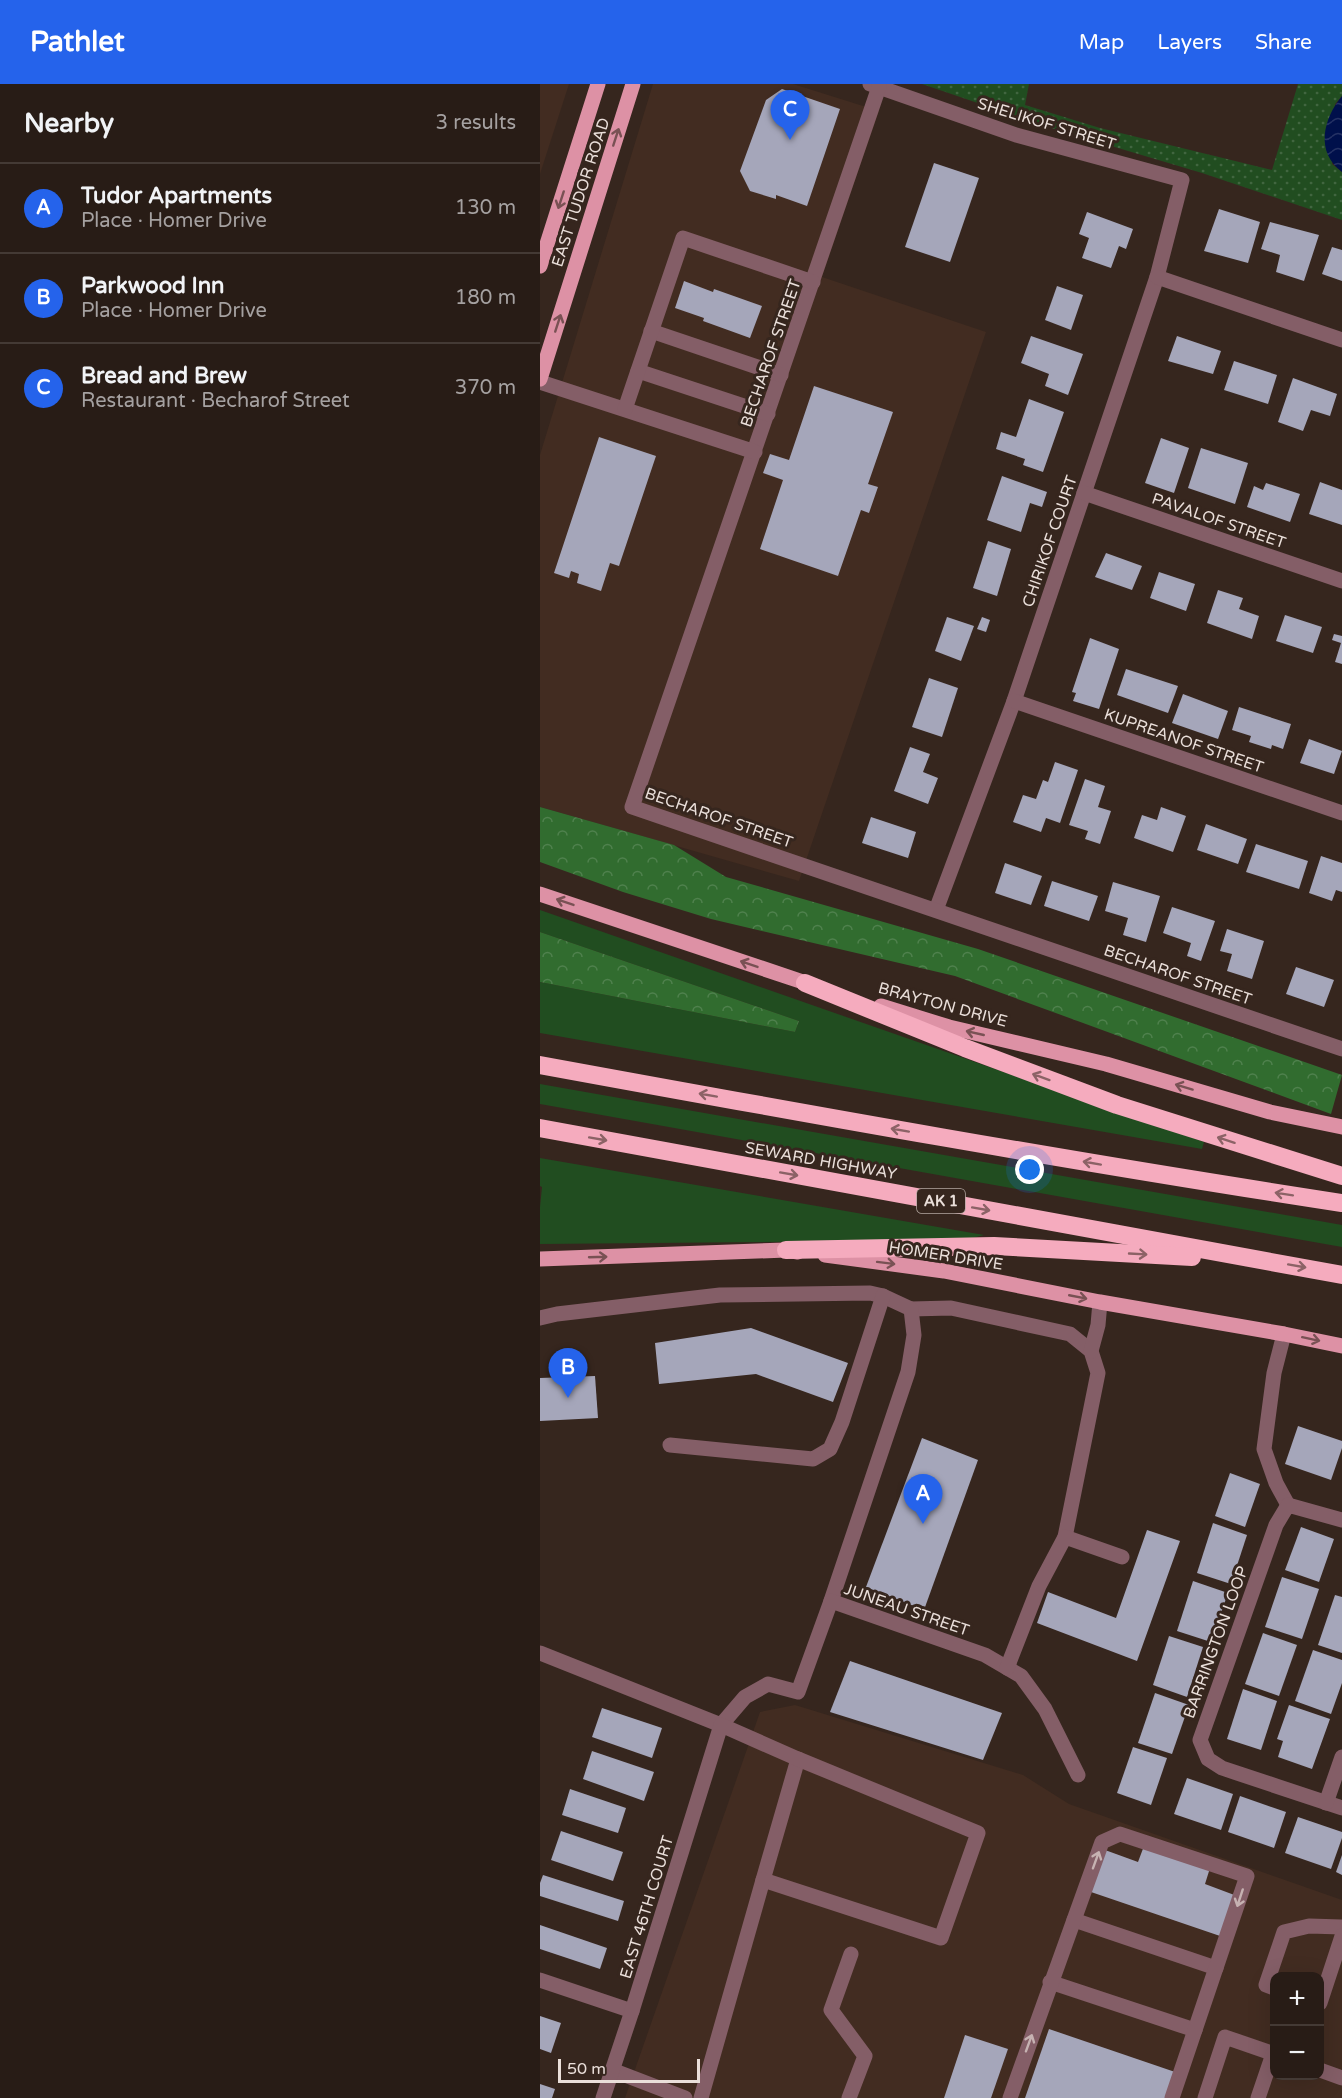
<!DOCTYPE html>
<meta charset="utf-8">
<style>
body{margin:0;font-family:"Varela Round",sans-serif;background:#30251f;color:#f1f3f6}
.controls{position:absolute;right:18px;bottom:18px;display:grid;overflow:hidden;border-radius:12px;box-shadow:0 6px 24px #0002}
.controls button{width:54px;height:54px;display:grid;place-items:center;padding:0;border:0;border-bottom:2px solid #443a35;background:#281c16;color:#f1f3f6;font:30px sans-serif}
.scale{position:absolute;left:18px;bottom:15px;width:142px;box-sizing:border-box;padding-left:6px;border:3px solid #eadfda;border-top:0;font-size:16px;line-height:21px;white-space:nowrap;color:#eadfda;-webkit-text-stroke:4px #36261e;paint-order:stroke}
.you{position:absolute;left:490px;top:1086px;width:21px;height:21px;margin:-15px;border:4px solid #fff;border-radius:50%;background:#1a73e8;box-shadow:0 0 0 9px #1a73e833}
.badge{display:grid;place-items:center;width:39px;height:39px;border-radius:50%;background:#2563eb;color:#fff;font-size:20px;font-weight:700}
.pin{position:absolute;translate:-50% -50px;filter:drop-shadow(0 2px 3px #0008)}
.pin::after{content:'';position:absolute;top:32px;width:21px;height:18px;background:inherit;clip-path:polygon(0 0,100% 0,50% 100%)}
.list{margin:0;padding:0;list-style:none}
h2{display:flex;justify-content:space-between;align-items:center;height:78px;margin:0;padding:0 24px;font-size:26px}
h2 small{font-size:20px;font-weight:400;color:#a5a1a1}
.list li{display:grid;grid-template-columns:39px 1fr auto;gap:18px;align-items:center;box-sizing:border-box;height:90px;padding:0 24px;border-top:2px solid #443a35}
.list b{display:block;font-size:22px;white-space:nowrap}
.list p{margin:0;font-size:20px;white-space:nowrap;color:#a5a1a1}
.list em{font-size:20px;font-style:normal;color:#a5a1a1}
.map{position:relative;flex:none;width:802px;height:2014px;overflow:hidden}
header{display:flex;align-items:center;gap:36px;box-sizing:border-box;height:84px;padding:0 30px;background:#2563eb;color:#fff}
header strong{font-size:28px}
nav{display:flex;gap:33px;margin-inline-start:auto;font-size:21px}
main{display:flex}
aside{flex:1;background:#281c16}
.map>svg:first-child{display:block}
</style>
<header>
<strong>Pathlet</strong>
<nav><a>Map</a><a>Layers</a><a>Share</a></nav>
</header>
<main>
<aside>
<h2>Nearby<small>3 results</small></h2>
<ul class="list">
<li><span class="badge">A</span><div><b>Tudor Apartments</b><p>Place · Homer Drive</p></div><em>130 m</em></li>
<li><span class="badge">B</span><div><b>Parkwood Inn</b><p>Place · Homer Drive</p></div><em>180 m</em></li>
<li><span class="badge">C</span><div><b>Bread and Brew</b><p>Restaurant · Becharof Street</p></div><em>370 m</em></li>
</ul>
</aside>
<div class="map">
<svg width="802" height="2014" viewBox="0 0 802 2014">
<defs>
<pattern id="forest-crowns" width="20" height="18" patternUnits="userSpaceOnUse" patternTransform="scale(1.5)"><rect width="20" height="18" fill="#316c2f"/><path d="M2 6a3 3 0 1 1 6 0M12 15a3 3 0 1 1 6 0" fill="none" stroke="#4f814d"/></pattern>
<pattern id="park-dots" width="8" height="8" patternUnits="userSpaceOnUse" patternTransform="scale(1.5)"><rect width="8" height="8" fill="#214d20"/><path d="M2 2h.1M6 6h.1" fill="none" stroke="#416640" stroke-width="1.8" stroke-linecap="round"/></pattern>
<pattern id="water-waves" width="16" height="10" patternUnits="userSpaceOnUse" patternTransform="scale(1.5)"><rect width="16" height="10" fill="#00104b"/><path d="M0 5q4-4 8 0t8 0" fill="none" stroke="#253264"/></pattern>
</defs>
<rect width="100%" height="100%" fill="#36261e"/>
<!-- built -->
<g fill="#422c21" fill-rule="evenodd">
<path d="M0,0h29l-29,90z"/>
<path d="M113,0h140l86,27 -57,166 164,55 -187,549 -259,-74v-352z"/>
<path d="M255,1621l228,70 46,29 273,96v198h-717l135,-386zM734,1892h46v100h-46z"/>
</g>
<!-- green -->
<g fill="#214d20">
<path d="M0,826l664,232 -2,7 -662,-116v-51l255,50 4,-11 -259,-89z"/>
<path d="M0,1000l802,141v22l-802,-143z"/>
<path d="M0,1074l444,77 -19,5 -425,4v-37l2,-20 -2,-1z"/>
</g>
<!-- forest -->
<g fill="url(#forest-crowns)">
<path d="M0,723l134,38 52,32 252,72 364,126 -11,39 -376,-138 -244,-57 -88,-27 -83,-30z"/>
<path d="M0,848l259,89 -4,11 -255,-50z"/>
</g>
<!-- park -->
<path fill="url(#park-dots)" d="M382,0h107l-4,21 75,23 172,42 26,-86h44v12l-7,8 -3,60 10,8v48l-140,-47 -151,-45z"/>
<!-- water -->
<path fill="url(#water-waves)" d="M802,12v76c-27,-20 -19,-53 0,-76z"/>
<!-- building -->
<g fill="#a5a6ba">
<path d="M242,5l58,20 -33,97 -31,-11v4l-26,-8 -10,-20 26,-71z"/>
<path d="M394,79l45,15 -29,84 -45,-15z"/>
<path d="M679,125l41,13 -12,41 -44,-12z"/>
<path d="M547,128l46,17 -7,20 -7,-3 -8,22 -29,-10 7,-20 -10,-4z"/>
<path d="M730,138l49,13 -15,46 -28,-9 4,-17 -19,-6z"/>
<path d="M792,163l10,3v31l-20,-7z"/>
<path d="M144,197l29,11 1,-3 48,17 -12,32 -47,-17 1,-3 -29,-10z"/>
<path d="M517,202l26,9 -12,35 -26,-10z"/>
<path d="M491,252l52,18 -15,41 -23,-9 4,-12 -28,-11z"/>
<path d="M637,252l44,15 -8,23 -45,-13z"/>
<path d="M694,277l43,14 -9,29 -44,-14z"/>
<path d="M753,294l44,16 -7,22 -19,-6 -8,21 -25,-9z"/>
<path d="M274,302l79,26 -25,72 10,3 -9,26 -8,-3 -23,66 -78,-27 23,-69 -20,-7 7,-19 19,6z"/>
<path d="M489,315l35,13 -21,60 -20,-7 2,-6 -29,-10 5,-17 15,5z"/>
<path d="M59,353l57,19 -37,110 -9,-3 -9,28 -24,-8 2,-9 -8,-3 -2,7 -15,-5z"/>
<path d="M621,354l28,10 -15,45 -29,-10z"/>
<path d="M661,364l47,15 -13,41 -47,-16z"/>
<path d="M462,392l45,16 -5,15 -12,-4 -9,29 -34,-12z"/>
<path d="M780,398l22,8v35l-33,-11z"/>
<path d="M726,399l34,11 -10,28 -43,-15 7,-21 9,4z"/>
<path d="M448,457l23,8 -14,47 -24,-8z"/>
<path d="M566,469l36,13 -10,24 -37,-13z"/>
<path d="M619,488l36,12 -9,27 -36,-13z"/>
<path d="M678,506l25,8 -4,11 20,7 -7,23 -45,-16z"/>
<path d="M745,531l37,12 -9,26 -37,-12z"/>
<path d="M407,533l27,9 -13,35 -26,-10z"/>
<path d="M442,533l8,3 -4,12 -9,-3z"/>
<path d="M794,550l8,2v28l-7,-2 6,-19 -9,-3z"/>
<path d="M550,554l29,11 -20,60 -26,-8 3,-8 -4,-1z"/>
<path d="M586,585l52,17 -10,27 -51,-18z"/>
<path d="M389,594l29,10 -16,49 -30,-10z"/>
<path d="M643,610l45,17 -10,28 -46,-16z"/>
<path d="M699,623l52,17 -8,25 -11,-4 -1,4 -22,-7 2,-6 -19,-6z"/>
<path d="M769,655l33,12 -8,23 -34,-11z"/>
<path d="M370,663l20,7 -7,18 15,6 -10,26 -34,-13z"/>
<path d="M515,678l23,8 -18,53 -14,-5 -5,14 -28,-10 10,-27 13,4 7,-19 5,2z"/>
<path d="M545,695l20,7 -7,21 13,4 -11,33 -15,-5 3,-8 -19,-6z"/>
<path d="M621,723l25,9 -13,36 -39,-14 8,-23 15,5z"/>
<path d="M331,733l45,15 -8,26 -46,-15z"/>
<path d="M666,740l41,15 -9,25 -41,-14z"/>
<path d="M716,760l52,17 -9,28 -53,-17z"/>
<path d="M781,772l21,7v29l-6,-2 -4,11 -23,-8z"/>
<path d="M465,779l37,13 -11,29 -36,-12z"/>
<path d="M512,797l46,15 -9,25 -45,-15z"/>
<path d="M573,798l47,14 -14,46 -23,-7 5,-17 -23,-7z"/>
<path d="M632,823l43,14 -14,40 -14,-5 4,-13 -28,-10z"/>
<path d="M687,845l37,12 -12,38 -25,-8 5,-17 -12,-3z"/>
<path d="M756,883l38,13 -10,27 -38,-13z"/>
<path d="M211,1244l97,35 -15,39 -77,-28 -97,10 -4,-41z"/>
<path d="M55,1292l3,42 -58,3v-43z"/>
<path d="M758,1342l44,15v7l-11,32 -46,-16z"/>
<path d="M382,1354l56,22 -54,150 -58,-23z"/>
<path d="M690,1389l30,11 -15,43 -30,-11z"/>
<path d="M673,1439l34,12 -16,49 -34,-11z"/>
<path d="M761,1443l33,12 -15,43 -34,-12z"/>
<path d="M607,1446l33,11 -43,120 -100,-38 11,-31 68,26z"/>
<path d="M742,1493l37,12 -17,50 -37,-12z"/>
<path d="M653,1497l35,12 -17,49 -34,-11z"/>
<path d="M795,1511l7,2v56l-24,-8z"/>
<path d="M723,1549l34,12 -18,51 -34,-12z"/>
<path d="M629,1552l34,11 -16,50 -34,-12z"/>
<path d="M773,1566l29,10v23l-11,31 -36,-13z"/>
<path d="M310,1577l152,52 -19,47 -153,-48z"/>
<path d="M703,1605l34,12 -16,49 -34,-11z"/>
<path d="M615,1609l34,12 -17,49 -34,-11z"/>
<path d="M749,1621l41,14 -18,50 -34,-12 5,-16 -6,-2z"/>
<path d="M62,1624l60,20 -10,30 -60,-21z"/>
<path d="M593,1663l34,11 -16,47 -34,-12z"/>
<path d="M52,1667l62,21 -10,29 -61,-22z"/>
<path d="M647,1694l46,16 -12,36 -47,-16z"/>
<path d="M30,1705l56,19 -8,25 -56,-18z"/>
<path d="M700,1712l46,16 -12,36 -46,-16z"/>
<path d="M758,1733l44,15v6l-11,31 -46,-16z"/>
<path d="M21,1747l62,21 -10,29 -62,-21z"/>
<path d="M604,1762l66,22 -5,16 32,12 -14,41 -132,-45 14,-42 33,12z"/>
<path d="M802,1771v20l-6,-3z"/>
<path d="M3,1791l81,26 -6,20 -78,-25v-13z"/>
<path d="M0,1841l67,23 -7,21 -60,-20z"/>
<path d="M0,1932l21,7 -10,30 -11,-4z"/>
<path d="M509,1945l129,44 -9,25h-144z"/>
<path d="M425,1951l43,14 -17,49h-47z"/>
<path d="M0,2000l15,5 -3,9h-12z"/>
</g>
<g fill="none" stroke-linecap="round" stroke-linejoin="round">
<!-- minor -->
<g stroke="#845e67" stroke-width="15">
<path d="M330,0l146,51 166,45 -25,97 -143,424 -78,209"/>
<path d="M339,3l-247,720 710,242"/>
<path d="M617,193l185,63"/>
<path d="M111,247l130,44"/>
<path d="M98,287l130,43"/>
<path d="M0,298l215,70"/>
<path d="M85,325l58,-171 130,44"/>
<path d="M544,409l258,88"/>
<path d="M474,617l328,112"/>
<path d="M371,1225l40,-1 119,26 21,17 7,22 -33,164"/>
<path d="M0,1234l17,-4 163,-19 150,-2 13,3 28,13 3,26 -6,37 -77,229"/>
<path d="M744,1250l-10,39 -10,76 12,34 12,22"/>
<path d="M551,1267l7,-26 2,-23"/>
<path d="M130,1361l143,14 17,-10 12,-27 41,-126"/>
<path d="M802,1436l-54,-15 -12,20 -76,215 8,19 14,9 120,40"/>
<path d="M0,1569l181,72 24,-28 23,-13 30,8 33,-91 154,54 36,21 24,33 33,66"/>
<path d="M467,1584l32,-82 26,-49 57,20"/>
<path d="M786,1719l16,-46"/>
<path d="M223,1796l35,-121"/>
<path d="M534,1836l142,48"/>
<path d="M0,1896l92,31"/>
<path d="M510,1898l145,48"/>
<path d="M734,1904l-8,-3 18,-53 25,-6 33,1"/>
<path d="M780,1919l22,-67"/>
<path d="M72,1986l73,28"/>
<path d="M780,1986l22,8"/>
<path d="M63,2014l29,-87 89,-286 77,34 180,74 -37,105 -178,-58 -62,218"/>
<path d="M309,2014l16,-42 -34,-46 20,-56"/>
<path d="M470,2014l92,-256 18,-8 127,42 -75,222"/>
<path d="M665,2014l20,-61 49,17"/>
<path d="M718,2014l15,-44"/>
</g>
<!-- major -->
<g stroke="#dd91a5" stroke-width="15">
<path d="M0,182l58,-182"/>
<path d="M0,295l93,-295"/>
<path d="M0,810l275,92"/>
<path d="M341,922l68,21 157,37 164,48 72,15"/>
<path d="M285,1171l119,16 156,31 184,32 58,12"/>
<path d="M0,1175l246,-9 12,2"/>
</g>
<!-- highway -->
<g stroke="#f5abbe" stroke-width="18">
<path d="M265,899l160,65 152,57 225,71"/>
<path d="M0,981c267,49 534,97 802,138"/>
<path d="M0,1044l802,147"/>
<path d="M246,1166l208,-4 198,11"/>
</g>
</g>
<!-- one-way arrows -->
<defs><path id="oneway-shaft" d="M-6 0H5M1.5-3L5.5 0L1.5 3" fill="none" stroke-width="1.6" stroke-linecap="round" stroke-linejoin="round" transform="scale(1.5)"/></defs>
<g stroke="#795154">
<use href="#oneway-shaft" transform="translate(76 53) rotate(-72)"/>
<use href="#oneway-shaft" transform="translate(21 116) rotate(108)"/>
<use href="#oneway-shaft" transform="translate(18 239) rotate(-72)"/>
<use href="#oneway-shaft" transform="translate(25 818) rotate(-161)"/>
<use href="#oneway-shaft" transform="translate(209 880) rotate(-161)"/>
<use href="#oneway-shaft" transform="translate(435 949) rotate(-167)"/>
<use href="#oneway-shaft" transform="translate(644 1003) rotate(-163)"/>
<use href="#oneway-shaft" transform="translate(58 1173) rotate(-2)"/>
<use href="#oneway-shaft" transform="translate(346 1179) rotate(7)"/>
<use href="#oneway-shaft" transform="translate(538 1213) rotate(11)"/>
<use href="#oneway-shaft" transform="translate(771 1255) rotate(12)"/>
</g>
<g stroke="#8c6266">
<use href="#oneway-shaft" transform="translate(501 993) rotate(-160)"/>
<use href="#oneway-shaft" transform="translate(168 1011) rotate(-170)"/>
<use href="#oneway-shaft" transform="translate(360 1046) rotate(-170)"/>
<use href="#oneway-shaft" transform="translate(58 1055) rotate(10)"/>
<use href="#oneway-shaft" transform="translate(686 1056) rotate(-162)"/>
<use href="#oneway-shaft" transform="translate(552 1079) rotate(-170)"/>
<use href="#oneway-shaft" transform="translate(249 1090) rotate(10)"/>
<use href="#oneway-shaft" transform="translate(744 1110) rotate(-171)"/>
<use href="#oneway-shaft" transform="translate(441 1125) rotate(10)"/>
<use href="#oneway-shaft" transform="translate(598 1170) rotate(3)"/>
<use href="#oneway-shaft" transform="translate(757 1182) rotate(10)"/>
</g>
<g stroke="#c6b2b2">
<use href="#oneway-shaft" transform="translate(556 1776) rotate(-70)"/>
<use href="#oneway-shaft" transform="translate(700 1814) rotate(108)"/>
<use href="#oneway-shaft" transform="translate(489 1959) rotate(-70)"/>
</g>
<g text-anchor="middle" stroke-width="6" stroke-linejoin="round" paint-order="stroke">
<!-- shield labels -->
<rect fill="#36261e" stroke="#b4a8a2" stroke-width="1.5" x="377" y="1105" width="48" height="24" rx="4.5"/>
<g font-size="15" font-weight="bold" fill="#eadfda">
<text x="401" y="1122">AK 1</text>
</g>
<!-- street labels -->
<g font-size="16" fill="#eadfda" stroke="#36261e">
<text transform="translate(507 39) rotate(17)" y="6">SHELIKOF STREET</text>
<text transform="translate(40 108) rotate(-72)" y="6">EAST TUDOR ROAD</text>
<text transform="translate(230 269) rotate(-71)" y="6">BECHAROF STREET</text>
<text transform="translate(679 436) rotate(19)" y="6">PAVALOF STREET</text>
<text transform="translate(509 457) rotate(-71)" y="6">CHIRIKOF COURT</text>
<text transform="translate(644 656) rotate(19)" y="6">KUPREANOF STREET</text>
<text transform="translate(179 733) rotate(19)" y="6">BECHAROF STREET</text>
<text transform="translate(638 890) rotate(19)" y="6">BECHAROF STREET</text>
<text transform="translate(403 920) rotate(15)" y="6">BRAYTON DRIVE</text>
<text transform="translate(281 1076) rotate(10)" y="6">SEWARD HIGHWAY</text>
<text transform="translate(406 1171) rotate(9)" y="6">HOMER DRIVE</text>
<text transform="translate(367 1525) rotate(19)" y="6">JUNEAU STREET</text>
<text transform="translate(675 1558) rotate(-70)" y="6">BARRINGTON LOOP</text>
<text transform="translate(106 1823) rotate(-73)" y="6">EAST 46TH COURT</text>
</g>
</g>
</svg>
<div class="controls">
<button>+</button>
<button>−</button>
</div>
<div class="scale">50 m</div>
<div class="you"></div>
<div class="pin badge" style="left:383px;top:1440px">A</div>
<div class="pin badge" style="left:28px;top:1314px">B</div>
<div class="pin badge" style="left:250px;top:56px">C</div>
</div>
</main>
